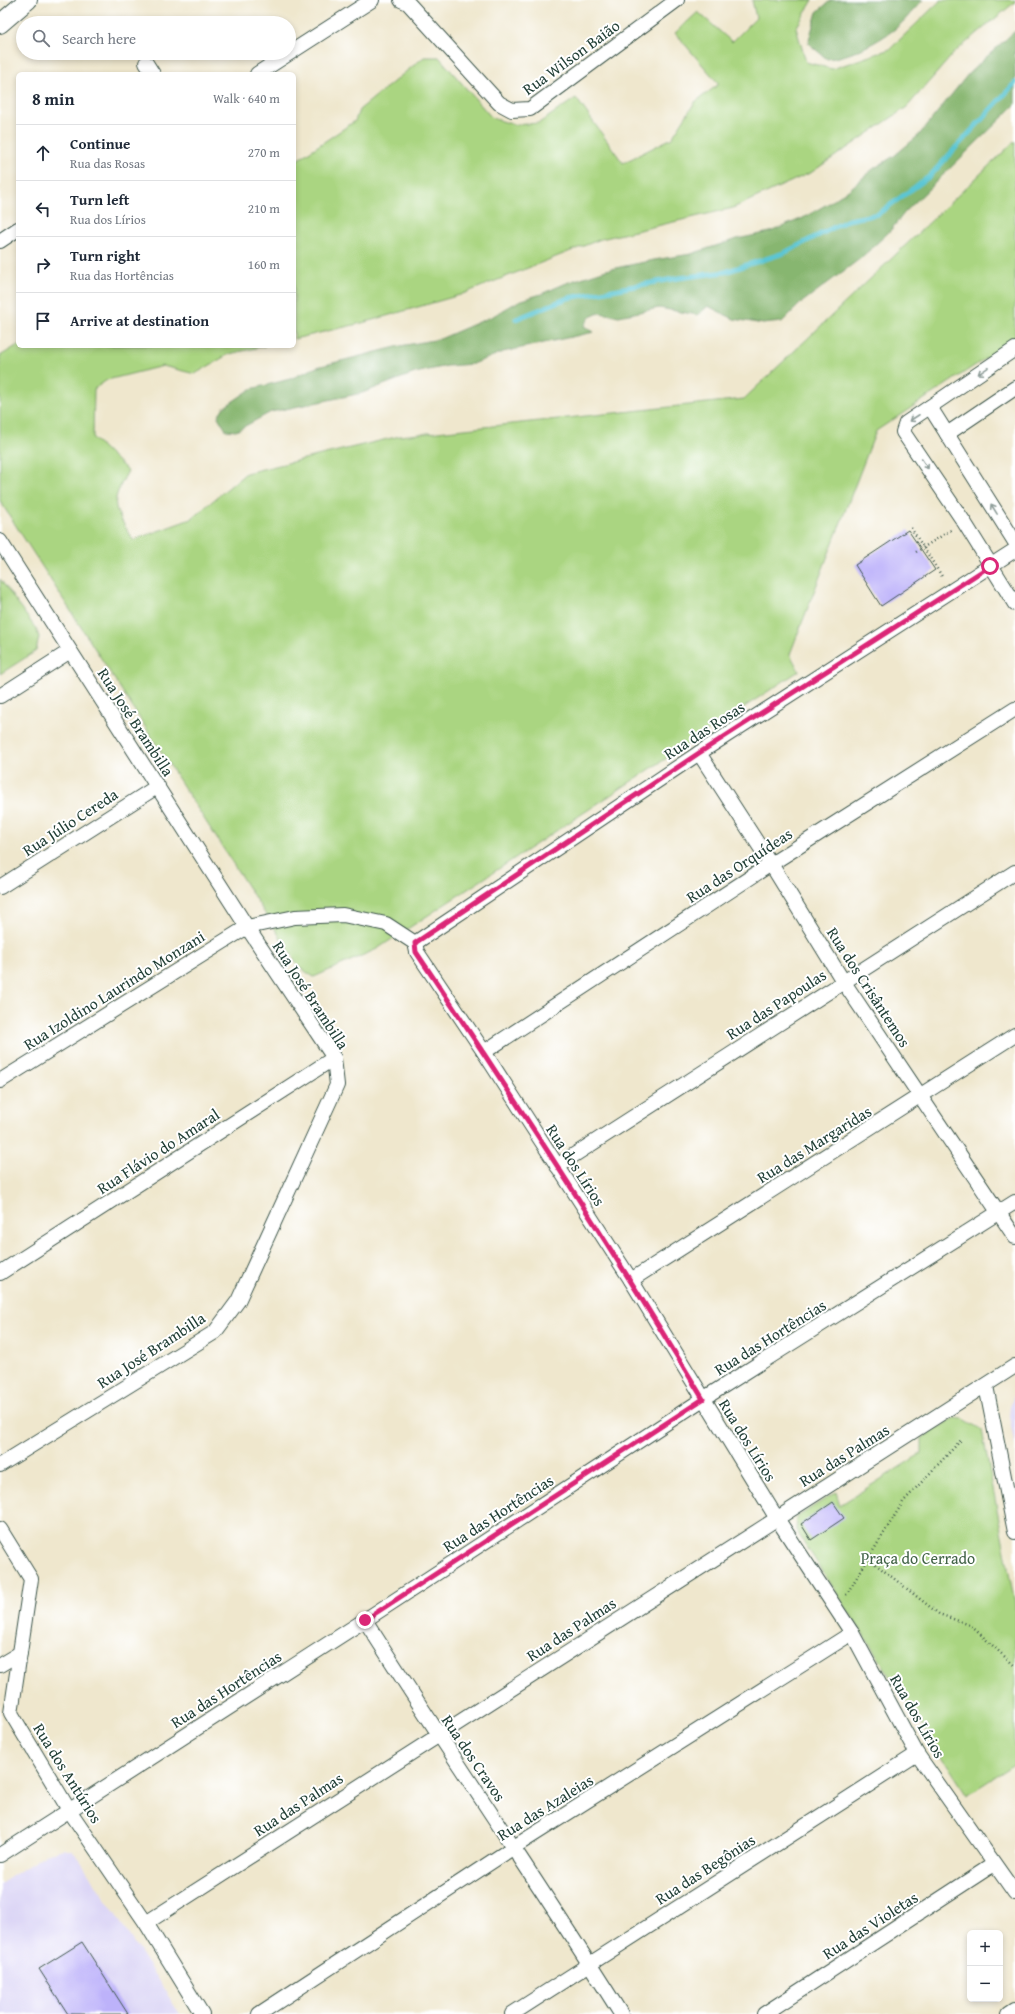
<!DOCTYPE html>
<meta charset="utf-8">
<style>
body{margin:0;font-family:"Gentium Book Plus",serif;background:#f2f2f3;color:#1f2937}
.controls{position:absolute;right:12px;bottom:12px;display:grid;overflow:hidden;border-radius:6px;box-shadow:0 2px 6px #0003}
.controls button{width:36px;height:36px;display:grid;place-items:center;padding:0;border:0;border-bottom:1px solid #e0e1e3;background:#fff;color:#1f2937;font:20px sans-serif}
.stop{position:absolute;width:12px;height:12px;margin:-9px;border:3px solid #db2777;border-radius:50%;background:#fff}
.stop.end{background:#db2777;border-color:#fff;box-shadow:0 1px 4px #0008}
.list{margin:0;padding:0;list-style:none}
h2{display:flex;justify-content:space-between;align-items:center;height:52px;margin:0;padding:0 16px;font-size:17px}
h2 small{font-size:13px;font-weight:400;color:#747a83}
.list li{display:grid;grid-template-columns:26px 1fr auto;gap:12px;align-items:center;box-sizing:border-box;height:56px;padding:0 16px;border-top:1px solid #e0e1e3}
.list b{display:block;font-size:15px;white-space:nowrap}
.list p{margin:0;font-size:13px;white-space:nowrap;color:#747a83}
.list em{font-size:13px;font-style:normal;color:#747a83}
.icon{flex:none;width:22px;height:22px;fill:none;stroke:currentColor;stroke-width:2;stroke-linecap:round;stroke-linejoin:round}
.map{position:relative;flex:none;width:1015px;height:2014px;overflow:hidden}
.search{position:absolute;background:#fff;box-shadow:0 2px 6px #0003;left:16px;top:16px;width:280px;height:44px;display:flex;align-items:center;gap:10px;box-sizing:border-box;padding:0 14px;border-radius:22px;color:#747a83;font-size:15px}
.panel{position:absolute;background:#fff;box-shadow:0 2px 6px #0003;left:16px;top:72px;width:280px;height:276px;border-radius:6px}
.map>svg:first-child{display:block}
</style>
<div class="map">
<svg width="1015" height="2014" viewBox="0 0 1015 2014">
<rect width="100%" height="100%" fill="#fff"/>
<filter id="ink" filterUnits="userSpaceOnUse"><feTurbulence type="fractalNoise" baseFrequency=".025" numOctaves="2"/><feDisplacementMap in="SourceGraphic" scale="8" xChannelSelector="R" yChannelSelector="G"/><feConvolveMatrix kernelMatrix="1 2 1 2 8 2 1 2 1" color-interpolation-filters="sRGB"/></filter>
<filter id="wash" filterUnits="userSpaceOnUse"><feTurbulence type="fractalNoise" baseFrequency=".012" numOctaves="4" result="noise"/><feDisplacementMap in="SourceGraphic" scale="16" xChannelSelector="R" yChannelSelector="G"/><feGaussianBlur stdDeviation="0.9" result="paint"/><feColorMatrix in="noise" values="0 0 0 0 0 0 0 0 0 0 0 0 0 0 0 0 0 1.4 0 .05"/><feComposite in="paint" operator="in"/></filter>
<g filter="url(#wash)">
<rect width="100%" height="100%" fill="#efe7cd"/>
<!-- built -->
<g fill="#dcd6f6">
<path d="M1015,1391v55l-6,-29 1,-10z"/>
<path d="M63,1849l9,2 6,6 102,157h-180v-130l46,-30z"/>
</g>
<!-- green -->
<g fill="#aad581" stroke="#64895a">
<path d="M752,0h61l-17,28 10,34 26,7 58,-20 51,-49h74v2l-60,50 -48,55 -95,65 -79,36 -132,31 -141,56 -98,28 -68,16v-177l61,-41 4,-11 65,-53h15l53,61 23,7 24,-2 37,-25 47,65 49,-25 23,-36 24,-18 -44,-51 23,-21 34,30 24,-24z"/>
<path d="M1015,141v198l-139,92 -86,223 9,17 -422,278 -63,28 -14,-9 -300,-467v-145l18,-11 247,1 -36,8 -34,20 -32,-8 -56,14 -13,9 -1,49 35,33c-20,36 -14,35 5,69l58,-21 55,-46 154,-37 344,-37z"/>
<path d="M0,579l36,50 3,8 -3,14 -36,23z"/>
<path d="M954,1418l10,1 18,11 33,174v160l-48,31 -171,-265 1,-13 39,-25 4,13 82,-52v-15z"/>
</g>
<!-- forest -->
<g fill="#87b66f" stroke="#537a52">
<path d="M831,0h92c-9,9 -18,21 -28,29 -19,14 -45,28 -68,30l-19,-16 9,-31z"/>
<path d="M1015,31v74l-110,107 -15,19 -29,27 -60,45 -19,19 -19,2 -29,-5 -26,-13 -10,9 -39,-7 -40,8 -20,-3 -9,4 -6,9 10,6 -91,20 -30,12 -26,2 -32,7 -53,20 -91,19 -35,19 -10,-1 -8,-13 5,-9 28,-19 39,-10 27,-12 83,-21 40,-7 53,-23 26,-15 22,-7 28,-12 37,-12 48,-10 37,-6 46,-15 33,-7 33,-14 26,-15 21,-14 23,-20 21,-13 25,-21 50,-62z"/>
</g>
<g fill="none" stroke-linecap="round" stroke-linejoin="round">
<!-- stream -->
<path stroke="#5bc6d4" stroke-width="5" d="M516,319l52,-21 111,-20 46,-6 59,-19 64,-33 30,-6 52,-38 85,-93"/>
</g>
<g id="blocks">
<!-- building -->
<g fill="#bdb2fa">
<path d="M908,530l27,40 -54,36 -26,-41z"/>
<path d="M833,1502l11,16 -33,22 -10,-16z"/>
<path d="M82,1942l46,72h-60l-29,-45z"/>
</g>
</g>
</g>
<g filter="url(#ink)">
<use href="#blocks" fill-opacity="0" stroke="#3e564b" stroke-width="1"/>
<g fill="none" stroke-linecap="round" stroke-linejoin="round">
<defs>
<g id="minor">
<path d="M401,0l7,3 91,100 13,7 18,-1 147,-109"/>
<path d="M146,63l7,11"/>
<path d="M257,74l115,-74"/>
<path d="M0,241l18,-12"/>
<path d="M1015,349l-109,74 -3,9 61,90 51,82"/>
<path d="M930,407l85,135"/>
<path d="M947,434l68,-46"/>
<path d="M0,541l247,386 87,131 3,27 -99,216 -23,31 -215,133"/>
<path d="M0,696l70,-45"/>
<path d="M699,753l72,111 72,117 172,256"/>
<path d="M0,887l158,-101"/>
<path d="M415,943l2,9 67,100 147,228 145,237 76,116 65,121 98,139"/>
<path d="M415,943l284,-190 316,-203"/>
<path d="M484,1052l287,-188 244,-155"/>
<path d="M0,1081l247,-154 48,-10 48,-2 43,9 29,19"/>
<path d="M557,1166l458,-294"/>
<path d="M0,1273l334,-215"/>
<path d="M631,1280l384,-245"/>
<path d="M986,1386l29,146"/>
<path d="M0,1529l31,50 -20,134 58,97 77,113 56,91"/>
<path d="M365,1620c84,133 173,261 256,394"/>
<path d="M0,1665l20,-12"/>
<path d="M0,1855l365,-235 338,-221 312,-197"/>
<path d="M146,1923l869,-557"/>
<path d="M259,2014l255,-167 338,-214"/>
<path d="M512,2014l405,-260"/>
<path d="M764,2014l230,-150"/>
<path d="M1009,2014l6,-4"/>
</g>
<path id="tertiary" d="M0,24l28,-24"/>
</defs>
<!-- minor casing -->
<use href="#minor" stroke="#3e564b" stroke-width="16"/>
<!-- tertiary casing -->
<use href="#tertiary" stroke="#3e564b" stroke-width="20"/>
<!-- path -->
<g stroke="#3e564b" stroke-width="2.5" stroke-dasharray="1 3" stroke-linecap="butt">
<path d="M911,528l32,50"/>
<path d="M916,552l35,-22"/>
<path d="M869,1559l70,55 31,11 45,41"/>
<path d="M846,1595l57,-93 59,-63"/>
</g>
<!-- minor -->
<use href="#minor" stroke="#fff" stroke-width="14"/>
<!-- tertiary -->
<use href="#tertiary" stroke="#fff" stroke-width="18"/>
</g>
<!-- one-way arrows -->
<defs><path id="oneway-shaft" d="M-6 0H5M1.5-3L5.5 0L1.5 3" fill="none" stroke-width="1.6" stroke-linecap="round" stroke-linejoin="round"/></defs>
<g stroke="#8f9e9a">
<use href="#oneway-shaft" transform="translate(983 371) rotate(146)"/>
<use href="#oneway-shaft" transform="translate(914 418) rotate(147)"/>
<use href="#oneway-shaft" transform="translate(925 464) rotate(56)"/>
<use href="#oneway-shaft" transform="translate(994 509) rotate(-122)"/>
</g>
</g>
<g fill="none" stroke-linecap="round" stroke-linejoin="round" filter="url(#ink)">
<!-- route -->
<path stroke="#db2777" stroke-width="5" d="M365,1620l338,-221c-91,-151 -188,-300 -287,-447l-1,-9 284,-190 291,-187"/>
</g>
<g text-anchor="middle" stroke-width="4" stroke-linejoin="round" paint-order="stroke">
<!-- street labels -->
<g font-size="16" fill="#1f3d34" stroke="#fff">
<text transform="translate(571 57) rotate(-36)" y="6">Rua Wilson Baião</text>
<text transform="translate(136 722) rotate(57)" y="6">Rua José Brambilla</text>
<text transform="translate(704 730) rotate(-33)" y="6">Rua das Rosas</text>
<text transform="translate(70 822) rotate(-33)" y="6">Rua Júlio Cereda</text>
<text transform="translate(739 865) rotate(-33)" y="6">Rua das Orquídeas</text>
<text transform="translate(869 987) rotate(57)" y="6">Rua dos Crisântemos</text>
<text transform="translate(114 990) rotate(-32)" y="6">Rua Izoldino Laurindo Monzani</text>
<text transform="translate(311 995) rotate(57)" y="6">Rua José Brambilla</text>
<text transform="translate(776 1004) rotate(-33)" y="6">Rua das Papoulas</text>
<text transform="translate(814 1144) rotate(-32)" y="6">Rua das Margaridas</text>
<text transform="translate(158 1151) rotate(-33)" y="6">Rua Flávio do Amaral</text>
<text transform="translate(576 1165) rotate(57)" y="6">Rua dos Lírios</text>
<text transform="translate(770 1337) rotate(-32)" y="6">Rua das Hortências</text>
<text transform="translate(151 1350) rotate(-33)" y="6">Rua José Brambilla</text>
<text transform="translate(748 1440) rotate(58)" y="6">Rua dos Lírios</text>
<text transform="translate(844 1455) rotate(-32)" y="6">Rua das Palmas</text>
<text transform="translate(498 1513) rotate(-33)" y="6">Rua das Hortências</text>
<text transform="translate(571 1629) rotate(-33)" y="6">Rua das Palmas</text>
<text transform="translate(226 1689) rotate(-33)" y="6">Rua das Hortências</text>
<text transform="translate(918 1716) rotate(60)" y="6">Rua dos Lírios</text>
<text transform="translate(474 1758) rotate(56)" y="6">Rua dos Cravos</text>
<text transform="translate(68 1773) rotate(58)" y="6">Rua dos Antúrios</text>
<text transform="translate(298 1804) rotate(-33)" y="6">Rua das Palmas</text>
<text transform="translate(545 1807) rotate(-32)" y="6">Rua das Azaleias</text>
<text transform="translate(705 1869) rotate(-33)" y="6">Rua das Begônias</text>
<text transform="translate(870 1925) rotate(-33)" y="6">Rua das Violetas</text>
</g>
<!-- park labels -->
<g font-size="16" fill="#426347" stroke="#fff">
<text x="918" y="1564">Praça do Cerrado</text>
</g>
</g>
</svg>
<div class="controls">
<button>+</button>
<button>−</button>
</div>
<div class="stop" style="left:990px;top:566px"></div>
<div class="stop end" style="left:365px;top:1620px"></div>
<div class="search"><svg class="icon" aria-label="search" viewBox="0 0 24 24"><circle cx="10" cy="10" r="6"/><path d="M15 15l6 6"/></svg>Search here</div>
<section class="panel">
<h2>8 min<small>Walk · 640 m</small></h2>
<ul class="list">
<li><svg class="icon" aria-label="ahead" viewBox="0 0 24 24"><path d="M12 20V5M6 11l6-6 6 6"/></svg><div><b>Continue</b><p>Rua das Rosas</p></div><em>270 m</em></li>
<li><svg class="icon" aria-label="left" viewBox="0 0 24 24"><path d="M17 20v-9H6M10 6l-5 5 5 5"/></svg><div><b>Turn left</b><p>Rua dos Lírios</p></div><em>210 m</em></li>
<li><svg class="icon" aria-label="right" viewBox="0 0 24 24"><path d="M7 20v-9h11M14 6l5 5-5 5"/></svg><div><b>Turn right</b><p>Rua das Hortências</p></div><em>160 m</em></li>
<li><svg class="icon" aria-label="arrive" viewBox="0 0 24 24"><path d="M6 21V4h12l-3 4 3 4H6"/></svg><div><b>Arrive at destination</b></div></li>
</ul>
</section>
</div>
